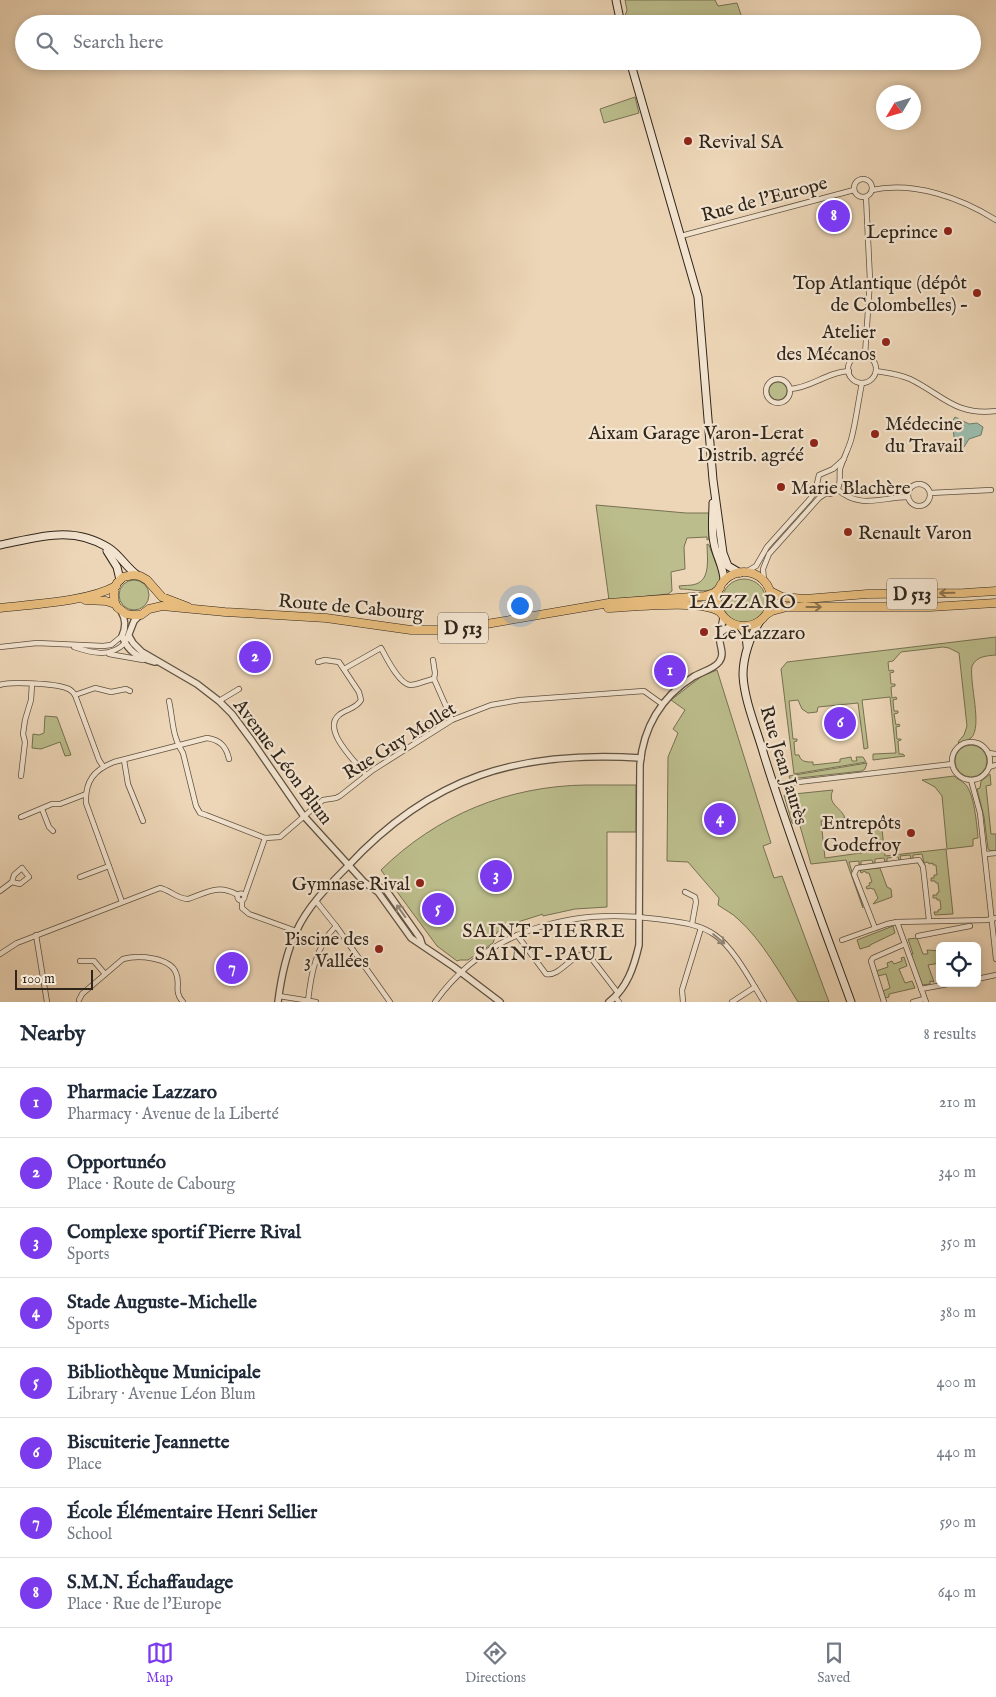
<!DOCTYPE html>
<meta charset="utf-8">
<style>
body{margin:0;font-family:"IM FELL English",serif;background:#f2f2f3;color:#1f2937}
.controls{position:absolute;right:15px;bottom:15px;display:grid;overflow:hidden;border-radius:8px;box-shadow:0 2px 8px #0003}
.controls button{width:45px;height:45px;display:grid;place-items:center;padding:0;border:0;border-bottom:1px solid #e0e1e3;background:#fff;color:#1f2937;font:25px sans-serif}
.compass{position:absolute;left:876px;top:85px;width:45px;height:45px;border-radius:50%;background:#fff;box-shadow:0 2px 8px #0003;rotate:232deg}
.scale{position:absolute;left:15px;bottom:12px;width:78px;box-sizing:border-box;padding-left:5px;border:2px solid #2f251a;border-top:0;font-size:14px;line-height:18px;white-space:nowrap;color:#2f251a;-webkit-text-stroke:4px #f3e4d0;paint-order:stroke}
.you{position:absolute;left:519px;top:605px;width:18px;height:18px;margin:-12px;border:4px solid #fff;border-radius:50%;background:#1a73e8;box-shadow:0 0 0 8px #1a73e833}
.badge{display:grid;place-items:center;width:32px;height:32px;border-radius:50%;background:#7c3aed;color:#fff;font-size:16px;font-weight:700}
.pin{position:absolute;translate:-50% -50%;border:2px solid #fff;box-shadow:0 1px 5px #0006}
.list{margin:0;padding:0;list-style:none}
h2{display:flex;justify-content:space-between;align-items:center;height:65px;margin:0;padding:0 20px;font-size:21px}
h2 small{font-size:16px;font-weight:400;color:#747a83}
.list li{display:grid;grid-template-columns:32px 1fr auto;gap:15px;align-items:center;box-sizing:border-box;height:70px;padding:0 20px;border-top:1px solid #e0e1e3}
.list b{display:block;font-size:19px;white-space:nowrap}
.list p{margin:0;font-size:16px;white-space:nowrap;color:#747a83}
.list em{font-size:16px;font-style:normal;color:#747a83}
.icon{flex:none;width:28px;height:28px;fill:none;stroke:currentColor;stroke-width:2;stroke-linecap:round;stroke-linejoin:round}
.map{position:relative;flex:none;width:996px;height:1002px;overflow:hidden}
.search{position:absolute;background:#fff;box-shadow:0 2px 8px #0003;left:15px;right:15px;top:15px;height:55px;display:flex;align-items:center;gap:12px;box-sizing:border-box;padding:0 18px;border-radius:28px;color:#747a83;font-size:19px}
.sheet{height:625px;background:#fff}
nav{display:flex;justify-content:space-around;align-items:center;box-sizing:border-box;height:70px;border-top:1px solid #e0e1e3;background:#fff;font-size:14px;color:#747a83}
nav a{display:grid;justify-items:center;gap:2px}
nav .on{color:#7c3aed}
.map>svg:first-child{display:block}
</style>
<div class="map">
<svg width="996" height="1002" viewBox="0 0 996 1002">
<rect width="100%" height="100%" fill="#edd6b7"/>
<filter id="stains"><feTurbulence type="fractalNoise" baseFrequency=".004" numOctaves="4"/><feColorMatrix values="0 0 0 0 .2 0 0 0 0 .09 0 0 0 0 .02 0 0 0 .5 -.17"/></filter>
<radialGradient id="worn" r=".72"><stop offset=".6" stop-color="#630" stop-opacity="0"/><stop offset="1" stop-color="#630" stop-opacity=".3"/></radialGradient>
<!-- green -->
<g fill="#bcbd8c" stroke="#767153">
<path d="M625,0h90l3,6 19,-3 7,21h-117l-2,-8 2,-6z"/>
<path d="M635,97l4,16 -35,10 -4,-14z"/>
<circle cx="778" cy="391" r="9"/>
<path d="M596,505l90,8h23v26l-2,1v-3l-20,1 -3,9 1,22 -14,3 1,19 -4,3 -59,6z"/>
<path d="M707,544l2,1 8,21 3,1c5,33 -21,22 -40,22l-1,-3c5,-1 12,0 17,-2 15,-5 11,-27 11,-40z"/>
<circle cx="744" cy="601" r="22"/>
<circle cx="134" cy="595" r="15"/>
<path d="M996,637v18c-10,1 -19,1 -24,11 -3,17 11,61 -1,72 -3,3 -8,3 -11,6l-2,-2 6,-7 3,-9 -8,-73 -10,-5 -6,-1 -42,5 -8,9 -5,1 1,9 4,-1 1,2 -4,1 1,11h4v2l-4,1 1,11 4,-1 1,2 -4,1 1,11h4v2l-4,1 2,11 3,-1 1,2 -4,1 1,12h4v1l-3,1 1,13h4l2,2 -32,4v-6l23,-1 -6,-56 -28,3 6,48 -4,1 -6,-46 -40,4 -1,5 -9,1 -6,-4 -4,-9 -9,1 4,38h4v2l-3,1 1,13h4c2,7 7,7 14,7v3l27,-3v-3l11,-2 1,4h5l-1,-4h7l3,5 -72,12 -13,-105 6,-7z"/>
<path d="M717,670l54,173 -8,3 11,32 8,-2 47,126h-31c-17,-27 -36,-62 -60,-83 -6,-6 -13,-9 -20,-14l1,-7 -31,-36 -21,-1 1,-104 10,-24 -5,-4 12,-19 -14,-10 31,-24z"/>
<path d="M45,716l12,1 14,38 -6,1 -5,-14 -19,7 -9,-1 1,-14 6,1 5,-2z"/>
<circle cx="971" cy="761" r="16"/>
<path d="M867,763l-2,6 -3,2 -72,8 -1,-3z"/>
<path d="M990,774l1,11 -5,1 5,48h5v17h-5l-3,-2 -4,-32 -7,-28 3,-1 1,-7z"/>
<path d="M954,776c3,3 7,4 10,7 10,7 13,43 14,55l-5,1v7l-26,3 -5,-53 -7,-9 -13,-7z"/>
<path d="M586,785h50v47h-29v75l-32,2 -32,7 -1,-2 -2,1 -19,6 -24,11 -4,11 -25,17h-8l-3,1 -20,-15 -56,-76c56,-55 127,-84 205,-85z"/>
<path d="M833,790c-7,14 9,18 12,28l-24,3 4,37 50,-7 -3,-29 9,-1 4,35 61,-7 7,65 -18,1 -1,-3h4v-2l3,-1 -1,-9h-3v-2h-4v-3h4v-2l2,-1 -1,-9h-2l-1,-2h-4v-3h3v-3h3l-1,-10h-3v-2l-4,1 -1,-2 -4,1 -2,-9 -9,1v4h-2l-1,-4 -10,1 1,4h-2l-1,-3 -11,1v4h-2l-1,-4 -9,1v4h-2l-1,-3 -11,1v4h-2v-4l-10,1 14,46 -17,-48 -35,4 -11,-38 -8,-3 -8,-28z"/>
<path d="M880,868l7,19 4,2 1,8 -19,7 5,-6 -4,-9h-2l-1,-1 -4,1 -1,-2 4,-2 -1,-2 3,-1 -3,-9h-3l-1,-2 -4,2 -1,-3z"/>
<path d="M893,926l2,7 -25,12v1l-10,3 -3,-9z"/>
<path d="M917,938l6,16h5l-1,-4 13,1v12l-12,2 6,17 -4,-1v3l-8,1 -11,-31h2l-5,-15z"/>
<path d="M904,957l3,9 -8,3 6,14 7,-2 3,7 -26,6v3l-4,1 -2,-7 7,-3 -4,-14 -8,2 -2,-5 12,-4 -1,-4 5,-2 2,3 8,-3 -1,-3z"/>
</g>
<!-- water -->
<path fill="#9abaaa" stroke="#6f7e70" d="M955,417l14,7 8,-1 6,4 -2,8 -12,4 -5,8 -3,1 -6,-4 -3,-22z"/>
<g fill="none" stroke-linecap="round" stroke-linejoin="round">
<defs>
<g id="minor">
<circle cx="863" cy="188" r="9"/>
<path d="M872,190c42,-9 89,8 124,30"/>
<path d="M681,236l173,-46"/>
<path d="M865,355l5,-75 -4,-83"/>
<circle cx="862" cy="369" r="14"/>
<path d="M876,371c12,2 23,3 34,8 33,16 45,37 86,32"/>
<circle cx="778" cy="391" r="12"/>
<path d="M790,389c21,-1 37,-17 59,-18"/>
<circle cx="919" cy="495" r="11"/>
<path d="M817,486c4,8 15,12 21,2 3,-5 1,-13 2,-19 3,-10 8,-19 11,-29 5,-18 7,-38 11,-57"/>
<path d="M837,489c24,21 43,8 71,8"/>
<path d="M930,493l61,-3"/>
<path d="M746,572l10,-6 11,-19 43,-48 5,-7 4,-17 14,-6 11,-10"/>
<path d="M764,581l-1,-12 6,-15 50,-56 6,-4"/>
<path d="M0,647l37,-4 66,3 8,-1 11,-9"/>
<path d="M74,647c18,6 36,11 51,-4"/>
<path d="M109,654l34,6"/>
<path d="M433,660l2,13 -1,6"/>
<path d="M318,662l7,-2 14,2 20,30 2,8c-5,9 -15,9 -22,15 -18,15 17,47 27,60"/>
<path d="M344,669l37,-21c5,9 18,36 29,37 8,0 16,-5 24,-6l18,41"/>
<path d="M0,685c10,-4 57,-1 66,3 4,1 7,4 9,7l24,65 4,6"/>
<path d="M75,695l20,-7 16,4 15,-3 4,2"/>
<path d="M169,701c4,18 3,36 14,52l13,53 4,7 6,2 59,23"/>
<path d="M219,701l20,-12"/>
<circle cx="971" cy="761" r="19"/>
<path d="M988,753l8,1"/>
<path d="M124,760l4,24 15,37"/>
<path d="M989,767l7,-2"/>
<path d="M21,776l4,-34 -2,-8 2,-14 6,-20 1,-16"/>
<path d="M971,780l9,33 16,146"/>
<path d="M773,785l179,-21"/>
<path d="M42,809l7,18 4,4"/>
<path d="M21,817l31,-13h8l26,-10"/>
<path d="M986,854l10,-1"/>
<path d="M80,877l29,-11"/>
<path d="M0,891l12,-9 2,-7 8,-7 7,9 -9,7 -8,-2"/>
<path d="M685,892l10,5 1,5 -4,22"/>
<circle cx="241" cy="897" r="3.5"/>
<path d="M245,895l20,-57 15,-1 43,-37 13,-2 4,-2 33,-26 79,-50 39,-15 29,-5 124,-9 18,13"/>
<path d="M242,901v7l7,6 47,17"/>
<path d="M316,901l20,25 54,76"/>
<path d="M122,902l-36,-99c-1,-22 8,-33 28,-41l93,-24c13,2 19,8 22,21"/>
<path d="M897,922l29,80"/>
<path d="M875,928l-21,-54 3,-6 62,-8 4,7 6,53"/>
<path d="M36,935l11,67"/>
<path d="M517,935l29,39c15,3 26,-22 42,-20l30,39"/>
<path d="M918,936l52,-10"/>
<path d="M842,940l45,-16 10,-2 90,-2 9,-2"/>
<path d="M0,954l17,-11 143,-55c10,2 17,11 28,11 20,-7 30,-15 50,-4"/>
<path d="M80,961h14l11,13"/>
<path d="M977,979l19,-4"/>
<path d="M921,989l32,-6"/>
<path d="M279,996l37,6"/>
<path d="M615,997l4,5"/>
<path d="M79,1000l3,-6 41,-35c15,-4 47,-2 53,14 5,11 -3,18 7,29"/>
<path d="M308,1001c3,-27 8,-55 28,-75"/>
<path d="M435,1002c52,-72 136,-95 222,-83 20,3 41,4 58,16 19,13 37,48 49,67"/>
<path d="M683,1002l-1,-12 19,-62"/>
<path d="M732,1002l23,-15"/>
<path d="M884,1002l-13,-41 2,-3 32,-14"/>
<path d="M913,1002l11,-3"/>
</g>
<g id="tertiary">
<path d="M121,611c5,9 5,16 1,25 6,16 17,22 33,26"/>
<path d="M720,633l13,-9"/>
<path d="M129,636l4,7 9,9 55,32 22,17 13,13 20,27 51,74 61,67 14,10 33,46 43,29 46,35"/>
<path d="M127,639l7,-18 6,-6"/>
<path d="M372,887h8l6,3 34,48 2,6"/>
<path d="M278,1002c3,-24 8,-48 18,-70 11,-25 32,-46 51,-65 84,-91 172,-117 294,-109"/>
<path d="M609,1002c18,-14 25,-35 30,-57l1,-180c3,-37 21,-68 53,-88 8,-5 21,-8 26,-15 7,-9 -1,-17 1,-26 0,-7 3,-13 3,-19"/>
</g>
<g id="secondary">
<path d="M616,0l5,24"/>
<path d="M630,61l68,236 15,183 10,73 5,13 12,7"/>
<path d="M713,503c0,13 -2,27 1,40 2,13 10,24 10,38"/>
<path d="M0,545c39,-8 73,-20 109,3 10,6 17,19 28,27"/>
<path d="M107,551l10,16 3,13"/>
<path d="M760,621c-10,15 -17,36 -17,54 1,25 14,55 21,80 26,84 57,165 87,247"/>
<path d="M740,626l6,8 1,12"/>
</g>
<g id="primary">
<circle cx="744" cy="599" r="27"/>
<path d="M770,591l12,6 23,2 62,-5 97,-1 32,-2"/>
<path d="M85,600l21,1 9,3"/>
<path d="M188,607l-26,-10 -15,-17 -7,-4 -7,-1 -10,2 -6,6 -3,6v11l3,7 9,7 7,1h8l8,-6 13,-3 63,6 101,6 85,12h31l21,-2 146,-25 96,-7 9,-3 6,-5"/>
<path d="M0,608c33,-4 87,-6 116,-22"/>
<path d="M608,608c24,-1 95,-9 112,4"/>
<path d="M767,614l5,-3 15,-4h143l66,-4"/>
</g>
</defs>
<!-- minor casing -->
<use href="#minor" stroke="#5e5141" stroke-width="6"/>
<!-- tertiary casing -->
<use href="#tertiary" stroke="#5e5141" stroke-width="8"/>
<!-- secondary casing -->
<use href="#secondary" stroke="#2f251a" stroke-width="9"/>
<!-- primary casing -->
<use href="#primary" stroke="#2f251a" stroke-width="9"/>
<!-- minor -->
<use href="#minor" stroke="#f3e4d0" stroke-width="4.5"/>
<!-- tertiary -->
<use href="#tertiary" stroke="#f3e4d0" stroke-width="5.5"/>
<!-- secondary -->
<use href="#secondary" stroke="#f3e4d0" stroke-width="7"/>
<!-- primary -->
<use href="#primary" stroke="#e6bb7c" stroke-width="8"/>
</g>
<!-- one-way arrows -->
<defs><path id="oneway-shaft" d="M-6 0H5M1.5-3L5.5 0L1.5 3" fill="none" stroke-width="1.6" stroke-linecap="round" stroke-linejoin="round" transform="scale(1.25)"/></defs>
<g stroke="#8a704b">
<use href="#oneway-shaft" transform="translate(947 593) rotate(179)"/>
<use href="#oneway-shaft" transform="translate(814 607)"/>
</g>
<g stroke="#918475">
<use href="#oneway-shaft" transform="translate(401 911) rotate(-126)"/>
<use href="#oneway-shaft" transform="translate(719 939) rotate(40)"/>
</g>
<!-- markers -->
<g fill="#8f2418" stroke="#f3e4d0" stroke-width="2">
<circle cx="688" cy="141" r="5"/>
<circle cx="948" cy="231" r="5"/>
<circle cx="977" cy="293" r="5"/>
<circle cx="886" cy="342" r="5"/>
<circle cx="875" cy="434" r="5"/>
<circle cx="814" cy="443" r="5"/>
<circle cx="781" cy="487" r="5"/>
<circle cx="848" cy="532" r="5"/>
<circle cx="704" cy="632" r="5"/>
<circle cx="911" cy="833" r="5"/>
<circle cx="420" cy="883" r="5"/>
<circle cx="379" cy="949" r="5"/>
</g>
<g text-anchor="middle" stroke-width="4.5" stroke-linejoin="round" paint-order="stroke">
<!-- shield labels -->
<g fill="#f3e4d0" stroke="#6a5e51" stroke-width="1">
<rect x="887" y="578.5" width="50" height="31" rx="4"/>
<rect x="438" y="612.5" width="50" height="31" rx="4"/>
</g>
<g font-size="18" font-weight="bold" fill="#2f251a">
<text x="912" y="600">D 513</text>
<text x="463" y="634">D 513</text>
</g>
<!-- poi labels -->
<g font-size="19" fill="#2f251a" stroke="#f3e4d0" text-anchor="end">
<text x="698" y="148" text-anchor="start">Revival SA</text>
<text x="938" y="238">Leprince</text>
<text x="967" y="289">Top Atlantique (dépôt<tspan x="967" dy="22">de Colombelles) –</tspan></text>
<text x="876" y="338">Atelier<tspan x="876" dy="22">des Mécanos</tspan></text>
<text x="885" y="430" text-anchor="start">Médecine<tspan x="885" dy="22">du Travail</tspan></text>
<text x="804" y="439">Aixam Garage Varon-Lerat<tspan x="804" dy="22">Distrib. agréé</tspan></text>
<text x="791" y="494" text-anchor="start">Marie Blachère</text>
<text x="858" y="539" text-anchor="start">Renault Varon</text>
<text x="714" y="639" text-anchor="start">Le Lazzaro</text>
<text x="901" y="829">Entrepôts<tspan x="901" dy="22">Godefroy</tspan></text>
<text x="410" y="890">Gymnase Rival</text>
<text x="369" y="945">Piscine des<tspan x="369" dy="22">3 Vallées</tspan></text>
</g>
<!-- street labels -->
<g font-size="19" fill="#2f251a" stroke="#f3e4d0">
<text transform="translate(764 198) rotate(-15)" y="7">Rue de l'Europe</text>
<text transform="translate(351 606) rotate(5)" y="7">Route de Cabourg</text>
<text transform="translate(399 740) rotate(-32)" y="7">Rue Guy Mollet</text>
<text transform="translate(284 761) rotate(53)" y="7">Avenue Léon Blum</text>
<text transform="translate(785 765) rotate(73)" y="7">Rue Jean Jaurès</text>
</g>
<!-- neighbourhood labels -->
<g font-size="20" letter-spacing="1" fill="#2f251a" stroke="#f3e4d0">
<text x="743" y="608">LAZZARO</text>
<text x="544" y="937">SAINT-PIERRE<tspan x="544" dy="23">SAINT-PAUL</tspan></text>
</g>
</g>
<rect width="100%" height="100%" filter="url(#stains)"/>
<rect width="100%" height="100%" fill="url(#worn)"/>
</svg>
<div class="controls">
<button><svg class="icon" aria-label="locate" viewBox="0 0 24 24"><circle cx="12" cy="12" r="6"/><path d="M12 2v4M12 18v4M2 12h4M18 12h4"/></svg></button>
</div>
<svg class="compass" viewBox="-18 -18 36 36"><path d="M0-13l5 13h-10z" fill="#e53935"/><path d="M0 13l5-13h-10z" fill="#747a83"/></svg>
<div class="scale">100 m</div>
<div class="you"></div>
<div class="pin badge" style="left:670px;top:671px">1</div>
<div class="pin badge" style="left:255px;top:657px">2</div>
<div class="pin badge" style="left:496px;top:876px">3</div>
<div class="pin badge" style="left:720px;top:819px">4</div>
<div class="pin badge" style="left:438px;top:909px">5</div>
<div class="pin badge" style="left:840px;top:723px">6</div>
<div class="pin badge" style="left:232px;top:968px">7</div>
<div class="pin badge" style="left:834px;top:216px">8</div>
<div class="search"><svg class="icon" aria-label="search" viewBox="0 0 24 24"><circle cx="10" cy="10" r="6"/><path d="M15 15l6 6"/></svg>Search here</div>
</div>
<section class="sheet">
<h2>Nearby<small>8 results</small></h2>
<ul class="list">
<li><span class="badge">1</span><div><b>Pharmacie Lazzaro</b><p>Pharmacy · Avenue de la Liberté</p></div><em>210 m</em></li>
<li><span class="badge">2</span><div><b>Opportunéo</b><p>Place · Route de Cabourg</p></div><em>340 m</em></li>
<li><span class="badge">3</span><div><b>Complexe sportif Pierre Rival</b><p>Sports</p></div><em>350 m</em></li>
<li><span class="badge">4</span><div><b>Stade Auguste-Michelle</b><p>Sports</p></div><em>380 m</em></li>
<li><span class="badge">5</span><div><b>Bibliothèque Municipale</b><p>Library · Avenue Léon Blum</p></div><em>400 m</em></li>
<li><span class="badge">6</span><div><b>Biscuiterie Jeannette</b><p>Place</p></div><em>440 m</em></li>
<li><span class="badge">7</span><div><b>École Élémentaire Henri Sellier</b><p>School</p></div><em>590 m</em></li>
<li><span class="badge">8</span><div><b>S.M.N. Échaffaudage</b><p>Place · Rue de l'Europe</p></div><em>640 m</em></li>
</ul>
</section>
<nav>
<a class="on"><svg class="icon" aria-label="map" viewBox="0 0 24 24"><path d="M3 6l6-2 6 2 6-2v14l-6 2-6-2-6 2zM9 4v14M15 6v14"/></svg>Map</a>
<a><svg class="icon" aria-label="directions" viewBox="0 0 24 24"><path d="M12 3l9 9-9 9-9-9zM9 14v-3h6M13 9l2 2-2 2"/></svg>Directions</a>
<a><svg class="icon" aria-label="saved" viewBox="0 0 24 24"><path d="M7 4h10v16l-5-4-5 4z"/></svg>Saved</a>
</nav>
